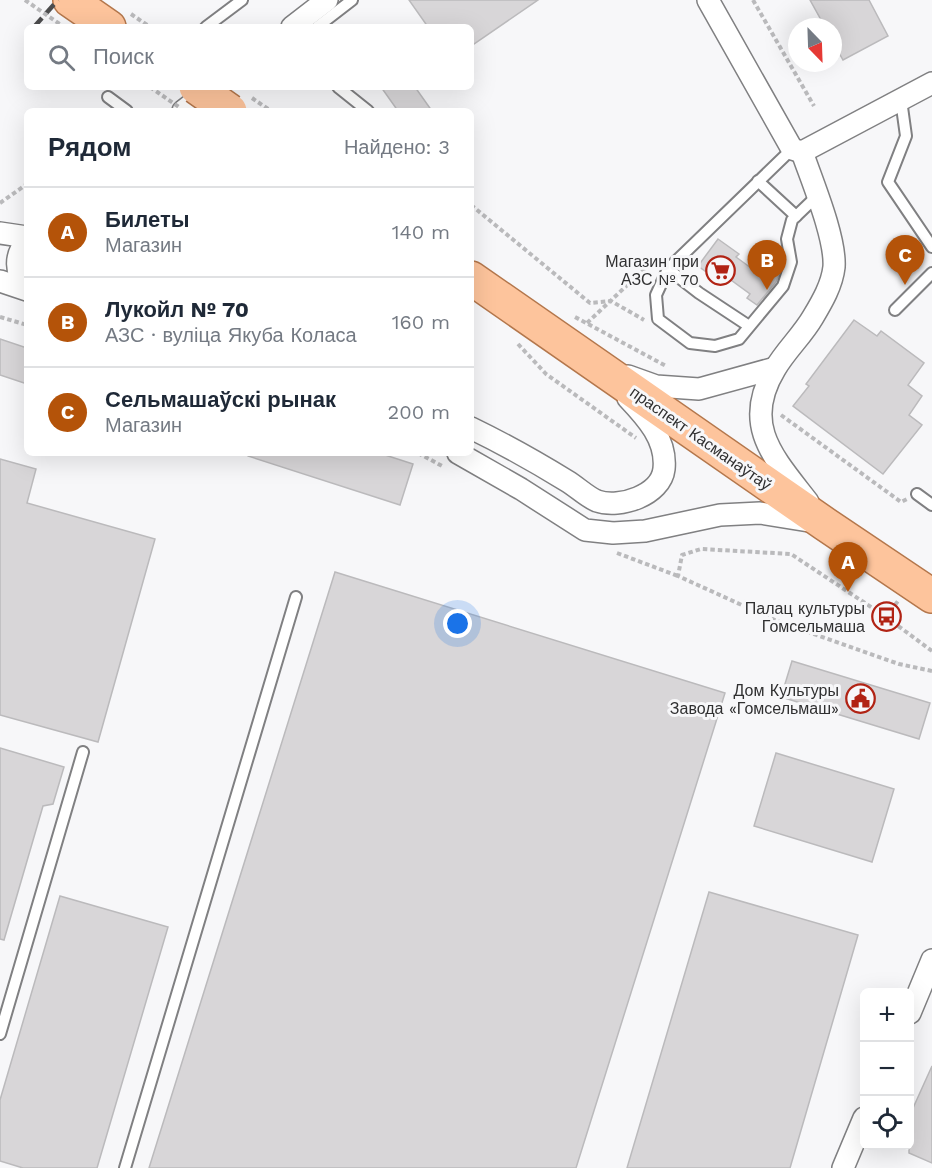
<!DOCTYPE html>
<html lang="ru">
<meta charset="utf-8">
<style>
body{margin:0;font-family:"Work Sans",sans-serif;background:#f2f2f3;color:#1f2937}
.controls{position:absolute;right:18px;bottom:18px;display:grid;overflow:hidden;border-radius:9px;box-shadow:0 6px 24px #0002}
.controls button{width:54px;height:54px;display:grid;place-items:center;padding:0;border:0;border-bottom:2px solid #e0e1e3;background:#fff;color:#1f2937;font:30px sans-serif}
.compass{position:absolute;left:788px;top:18px;width:54px;height:54px;border-radius:50%;background:#fff;box-shadow:0 6px 24px #0002;rotate:157deg}
.you{position:absolute;left:458px;top:624px;width:21px;height:21px;margin:-15px;border:4px solid #fff;border-radius:50%;background:#1a73e8;box-shadow:0 0 0 9px #1a73e833}
.badge{display:grid;place-items:center;width:39px;height:39px;border-radius:50%;background:#b45309;color:#fff;font-size:20px;font-weight:700}
.pin{position:absolute;translate:-50% -50px;filter:drop-shadow(0 2px 3px #0008)}
.pin::after{content:'';position:absolute;top:32px;width:21px;height:18px;background:inherit;clip-path:polygon(0 0,100% 0,50% 100%)}
.list{margin:0;padding:0;list-style:none}
h2{display:flex;justify-content:space-between;align-items:center;height:78px;margin:0;padding:0 24px;font-size:26px}
h2 small{font-size:20px;font-weight:400;color:#747a83}
.list li{display:grid;grid-template-columns:39px 1fr auto;gap:18px;align-items:center;box-sizing:border-box;height:90px;padding:0 24px;border-top:2px solid #e0e1e3}
.list b{display:block;font-size:22px;white-space:nowrap}
.list p{margin:0;font-size:20px;white-space:nowrap;color:#747a83}
.list em{font-size:20px;font-style:normal;color:#747a83}
.icon{flex:none;width:33px;height:33px;fill:none;stroke:currentColor;stroke-width:2;stroke-linecap:round;stroke-linejoin:round}
.map{position:relative;flex:none;width:932px;height:1168px;overflow:hidden}
.search{position:absolute;background:#fff;box-shadow:0 6px 24px #0002;left:24px;top:24px;width:450px;height:66px;display:flex;align-items:center;gap:15px;box-sizing:border-box;padding:0 21px;border-radius:9px;color:#747a83;font-size:22px}
.panel{position:absolute;background:#fff;box-shadow:0 6px 24px #0002;left:24px;top:108px;width:450px;height:348px;border-radius:9px}
.map>svg:first-child{display:block}
</style>
<div class="map">
<svg width="932" height="1168" viewBox="0 0 932 1168">
<rect width="100%" height="100%" fill="#f7f7f9"/>
<!-- building -->
<g fill="#d8d6d8" stroke="#bbbabc" stroke-width="1.5">
<path d="M409,0h129l-67,46v-19h-43z"/>
<path d="M810,0h59l19,36 -45,24 -10,-18v-15h-8z"/>
<path d="M381,87h34l17,24h-34z"/>
<path d="M718,239l21,15 -3,3 26,19 6,-9 11,8 -3,7 -19,23 -10,-7 3,-4 -26,-19 -5,6 -21,-15z"/>
<path d="M854,320l23,16 4,-5 43,32 -16,22 14,11 -13,19 13,10 -39,49 -90,-68 16,-20 -3,-2z"/>
<path d="M0,339l27,9v36l-27,-9z"/>
<path d="M248,453h131l34,11 -13,41 -152,-49z"/>
<path d="M0,459l36,10 -9,34 128,36 -57,203 -98,-27z"/>
<path d="M335,572l390,121 -149,475h-427z"/>
<path d="M792,661l138,42 -11,36 -138,-42z"/>
<path d="M0,748l64,19 -11,37 -10,2 -39,134 -4,-1z"/>
<path d="M776,753l118,36 -22,73 -118,-36z"/>
<path d="M709,892l149,43 -68,233h-163z"/>
<path d="M60,896l108,31 -71,241h-74l-23,-7v-61z"/>
<path d="M932,1066v97l-23,-10v-36z"/>
</g>
<g fill="none" stroke-linecap="round" stroke-linejoin="round">
<defs>
<g id="lane">
<path d="M206,27l36,-27"/>
<path d="M317,27l35,-27"/>
<path d="M338,87l30,24"/>
<path d="M108,97l19,14"/>
<path d="M901,100l5,36 -18,46 44,65"/>
<path d="M758,181l38,35"/>
<path d="M668,269l-12,26 2,24 32,24 25,3 24,-7 44,-53 8,-24 -4,-23 5,-19 25,-24"/>
<path d="M895,310l37,-37"/>
<path d="M749,326l-50,-33 -31,-24 124,-120"/>
<path d="M917,494l15,11"/>
<path d="M0,1034l83,-282"/>
<path d="M125,1168l171,-571"/>
</g>
<g id="street">
<path d="M708,0l84,149 10,3"/>
<path d="M292,27l35,-27"/>
<path d="M183,111l31,-24"/>
<path d="M802,152c10,29 34,86 32,115 -2,18 -12,35 -21,50 -11,19 -27,33 -38,52 -34,56 -1,89 33,133"/>
<path d="M802,152l130,-69"/>
<path d="M0,233l27,4"/>
<path d="M27,242c-13,13 -12,31 0,45"/>
<path d="M0,281l27,9"/>
<path d="M628,376l28,10 43,3 76,-21"/>
<path d="M471,428c33,16 65,34 96,53 10,6 20,16 30,20 23,8 64,-6 67,-32 3,-29 -17,-51 -36,-71"/>
<path d="M458,453l63,36 64,41 28,3 32,-2 75,-16 40,-2 55,9"/>
<path d="M910,1013l22,-53"/>
<path d="M843,1168l21,-50"/>
</g>
<g id="primary">
<path d="M70,0l39,27"/>
<path d="M471,278l354,246 107,72"/>
</g>
</defs>
<!-- lane casing -->
<use href="#lane" stroke="#808082" stroke-width="14"/>
<!-- street casing -->
<use href="#street" stroke="#808082" stroke-width="24"/>
<!-- primary casing -->
<use href="#primary" stroke="#b4774c" stroke-width="36"/>
<!-- path -->
<g stroke="#bababc" stroke-width="4" stroke-dasharray="4.5 3" stroke-linecap="butt">
<path d="M753,0l61,106"/>
<path d="M131,14l19,13"/>
<path d="M0,203l27,-19"/>
<path d="M471,205l119,98 21,-2 33,19"/>
<path d="M0,317l27,8"/>
<path d="M575,317l91,49"/>
<path d="M587,323l70,-66"/>
<path d="M518,344l28,30 90,64"/>
<path d="M781,415l120,87 6,-3"/>
<path d="M418,453l26,14"/>
<path d="M617,553l61,23"/>
<path d="M886,617l12,-16"/>
<path d="M932,651l-46,-34 -95,-63 -90,-5 -19,6 -4,21 99,45 122,43 33,7"/>
</g>
<!-- lane -->
<use href="#lane" stroke="#fff" stroke-width="10"/>
<!-- street -->
<use href="#street" stroke="#fff" stroke-width="21"/>
<!-- primary -->
<use href="#primary" stroke="#fdc49c" stroke-width="33"/>
<!-- rail -->
<path stroke="#4c4c4d" stroke-width="4.5" stroke-dasharray="12 6" stroke-linecap="butt" d="M34,27l24,-27"/>
<defs>
<path id="primary-bridge" d="M196,87l34,24"/>
</defs>
<!-- primary-bridge casing -->
<use href="#primary-bridge" stroke="#b4774c" stroke-width="36" stroke-linecap="butt"/>
<!-- path-bridge -->
<g stroke="#bababc" stroke-width="4" stroke-dasharray="4.5 3" stroke-linecap="butt">
<path d="M25,0l39,27"/>
<path d="M150,87l29,20"/>
<path d="M252,98l19,13"/>
</g>
<!-- primary-bridge -->
<use href="#primary-bridge" stroke="#fdc49c" stroke-width="33"/>
</g>
<!-- icons -->
<defs>
<symbol id="supermarket-ring" viewBox="-11 -11 22 22"><circle r="9.5" fill="#f7f7f9" stroke="#b12314" stroke-width="1.5"/><path d="M-6-5.5h2.5l.6 2H6L4.5 2H-2.5L-4.4-4H-6ZM-1.5 3.2a1.3 1.3 0 1 0 .1 0ZM3 3.2a1.3 1.3 0 1 0 .1 0Z" fill="#b12314"/></symbol>
<symbol id="bus-ring" viewBox="-11 -11 22 22"><circle r="9.5" fill="#f7f7f9" stroke="#b12314" stroke-width="1.5"/><path d="M-5-6H5V4H4V6H2V4H-2V6H-4V4H-5ZM-3.5-4V0h7V-4ZM-3.5 1.2v1.5H-2V1.2ZM2 1.2v1.5H3.5V1.2Z" fill="#b12314"/></symbol>
<symbol id="civic-ring" viewBox="-11 -11 22 22"><circle r="9.5" fill="#f7f7f9" stroke="#b12314" stroke-width="1.5"/><path d="M-.6-6.5H3V-4.5H.6V-3L4-1V1h2V6H-6V1h2V-1L-.6-3ZM-1.2 2.5V6h2.4V2.5Z" fill="#b12314"/></symbol>
</defs>
<g fill-rule="evenodd">
<use href="#supermarket-ring" x="704" y="254" width="33" height="33"/>
<use href="#bus-ring" x="870" y="600" width="33" height="33"/>
<use href="#civic-ring" x="844" y="682" width="33" height="33"/>
</g>
<g text-anchor="middle" stroke-width="6" stroke-linejoin="round" paint-order="stroke">
<!-- poi labels -->
<g font-size="16" fill="#303031" stroke="#f7f7f9" text-anchor="end">
<text x="699" y="267">Магазин при<tspan x="699" dy="18">АЗС № 70</tspan></text>
<text x="865" y="614">Палац культуры<tspan x="865" dy="18">Гомсельмаша</tspan></text>
<text x="839" y="696">Дом Культуры<tspan x="839" dy="18">Завода «Гомсельмаш»</tspan></text>
</g>
<!-- street labels -->
<g font-size="16" fill="#303031" stroke="#f7f7f9">
<text transform="translate(701 438) rotate(35)" y="6">праспект Касманаўтаў</text>
</g>
</g>
</svg>
<div class="controls">
<button>+</button>
<button>−</button>
<button><svg class="icon" aria-label="locate" viewBox="0 0 24 24"><circle cx="12" cy="12" r="6"/><path d="M12 2v4M12 18v4M2 12h4M18 12h4"/></svg></button>
</div>
<svg class="compass" viewBox="-18 -18 36 36"><path d="M0-13l5 13h-10z" fill="#e53935"/><path d="M0 13l5-13h-10z" fill="#747a83"/></svg>
<div class="you"></div>
<div class="pin badge" style="left:848px;top:592px">A</div>
<div class="pin badge" style="left:767px;top:290px">B</div>
<div class="pin badge" style="left:905px;top:285px">C</div>
<div class="search"><svg class="icon" aria-label="search" viewBox="0 0 24 24"><circle cx="10" cy="10" r="6"/><path d="M15 15l6 6"/></svg>Поиск</div>
<section class="panel">
<h2>Рядом<small>Найдено: 3</small></h2>
<ul class="list">
<li><span class="badge">A</span><div><b>Билеты</b><p>Магазин</p></div><em>140 m</em></li>
<li><span class="badge">B</span><div><b>Лукойл № 70</b><p>АЗС · вуліца Якуба Коласа</p></div><em>160 m</em></li>
<li><span class="badge">C</span><div><b>Сельмашаўскі рынак</b><p>Магазин</p></div><em>200 m</em></li>
</ul>
</section>
</div>
